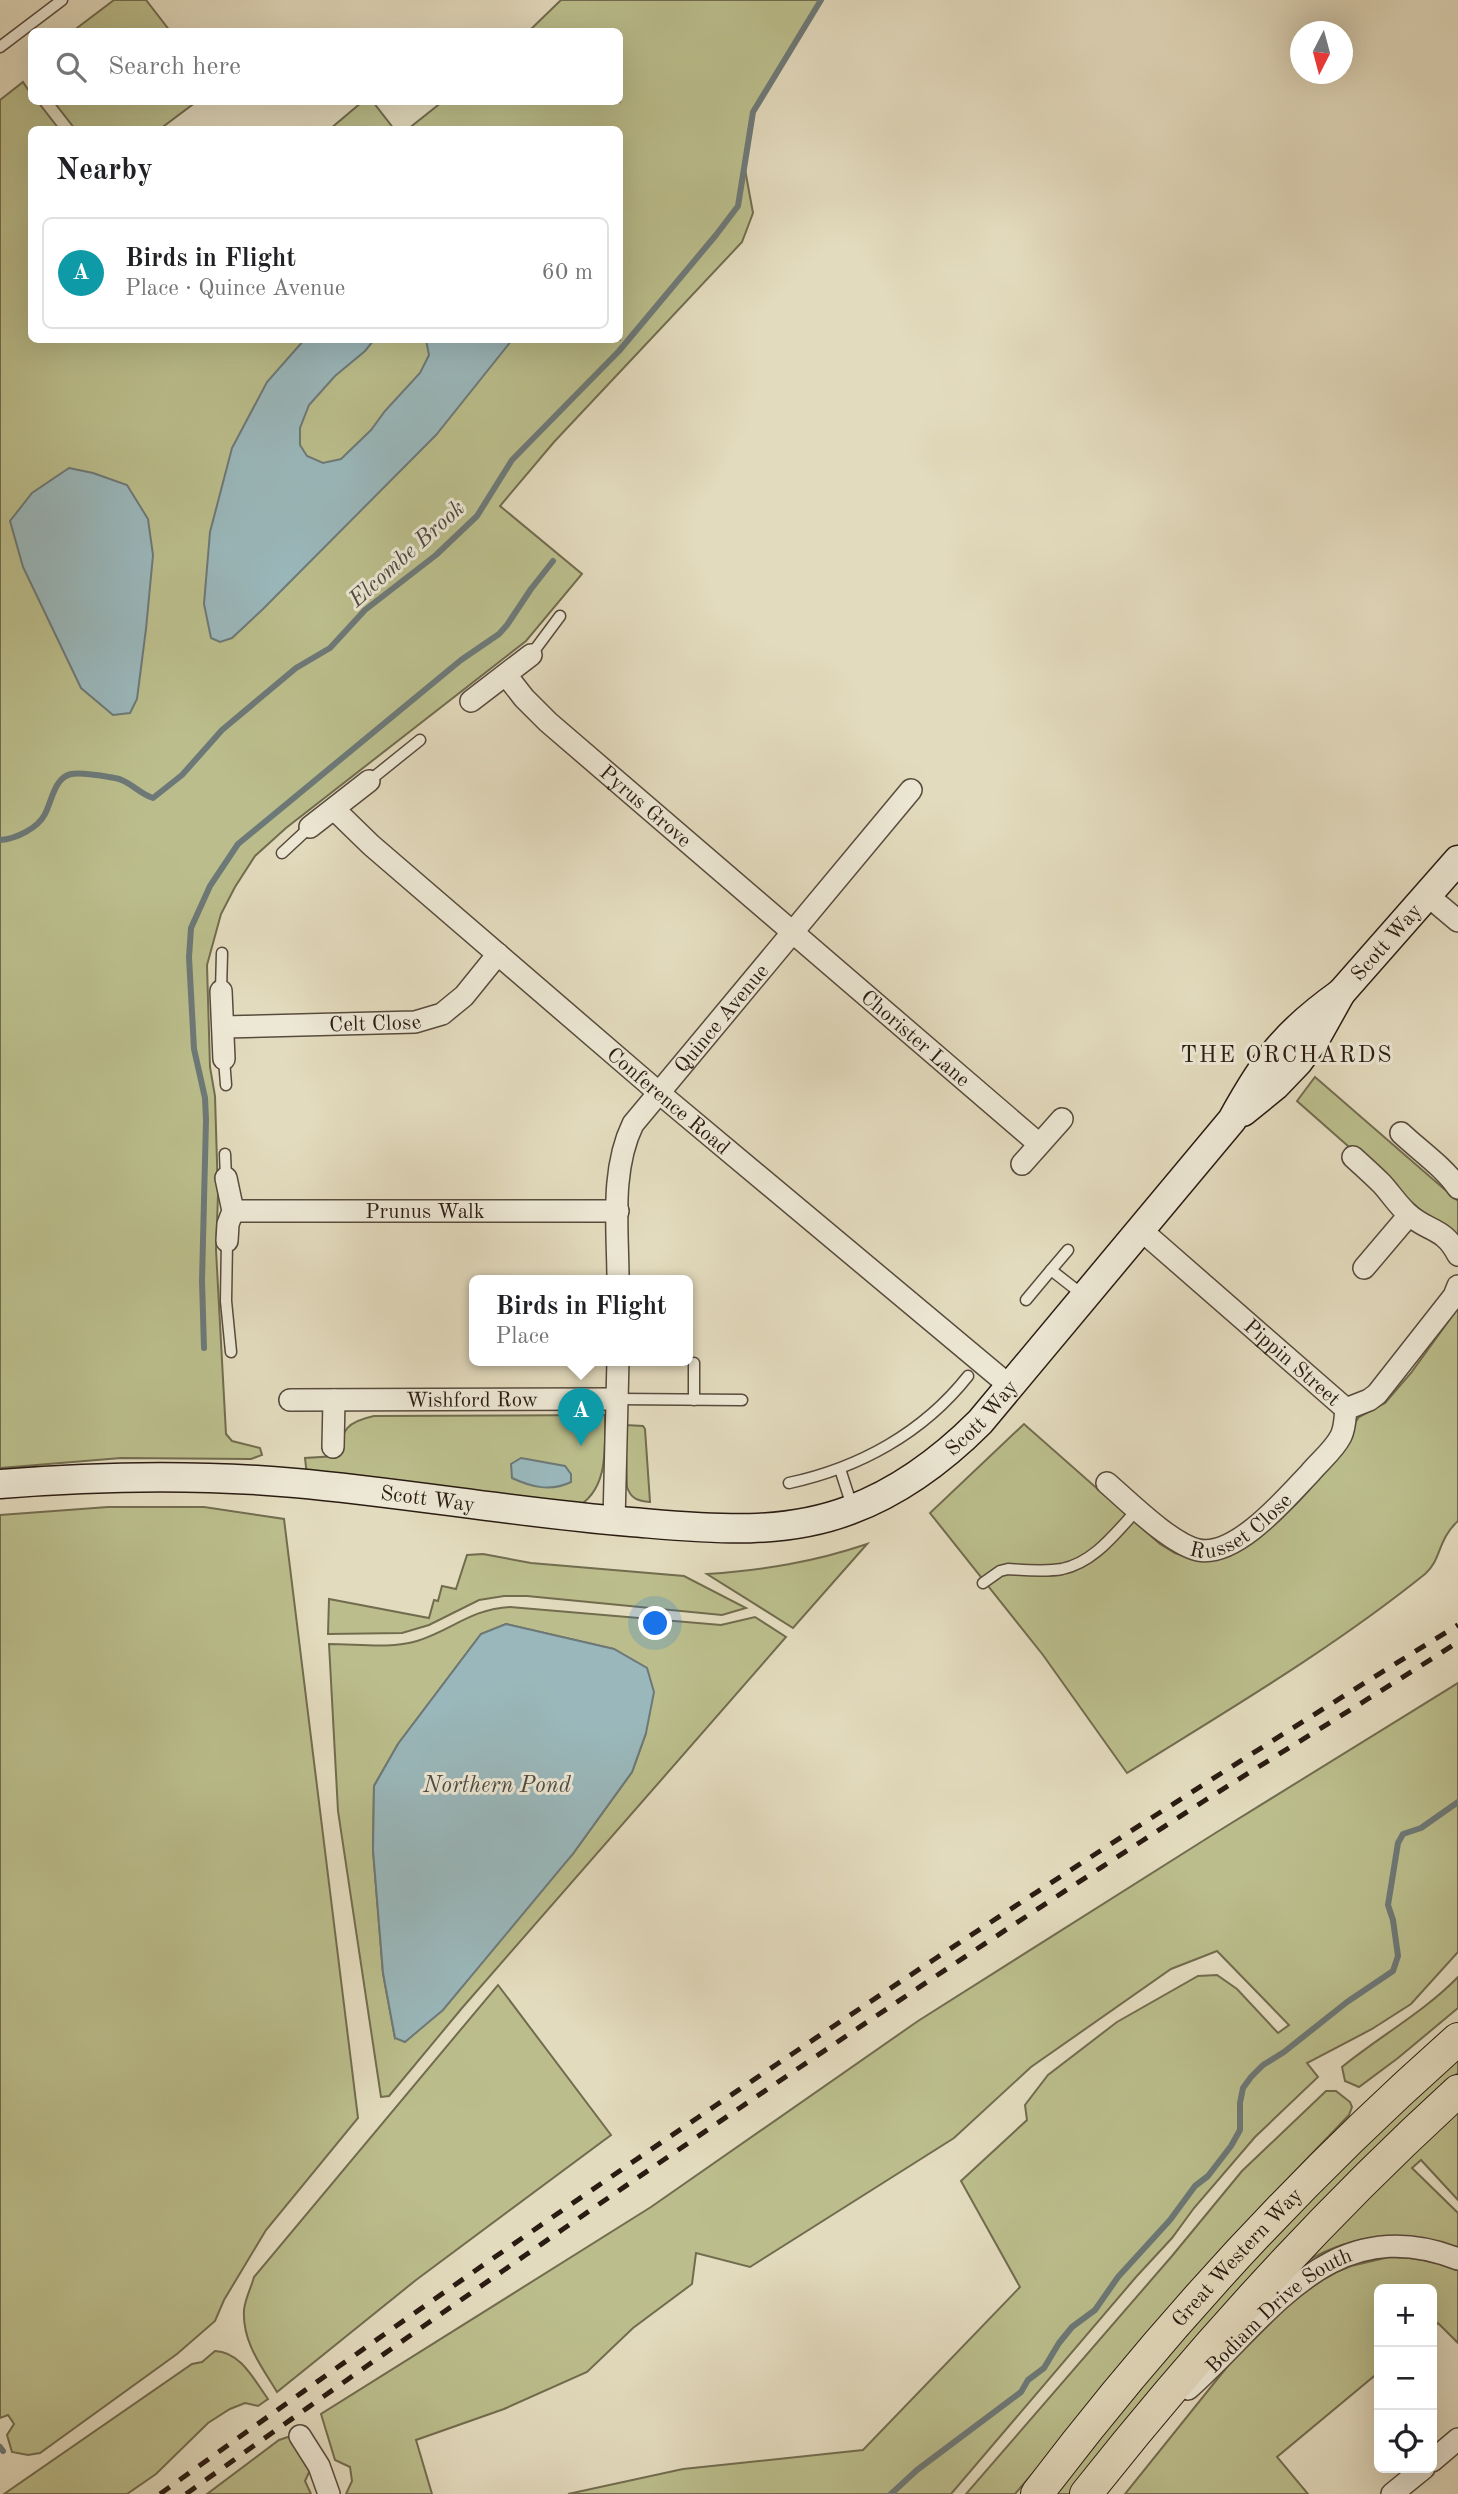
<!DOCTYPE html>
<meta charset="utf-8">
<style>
body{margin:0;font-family:"Old Standard TT",serif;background:#f6f6f6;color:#202124}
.controls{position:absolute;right:21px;bottom:21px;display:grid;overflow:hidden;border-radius:10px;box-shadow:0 7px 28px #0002}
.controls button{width:63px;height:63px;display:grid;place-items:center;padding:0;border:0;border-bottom:2px solid #e0e0e0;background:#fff;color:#202124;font:35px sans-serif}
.compass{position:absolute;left:1290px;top:21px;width:63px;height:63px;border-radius:50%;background:#fff;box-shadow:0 7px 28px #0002;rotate:186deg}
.you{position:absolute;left:656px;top:1624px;width:24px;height:24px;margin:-18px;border:5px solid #fff;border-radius:50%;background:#1a73e8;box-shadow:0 0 0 10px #1a73e833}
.badge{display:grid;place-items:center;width:46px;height:46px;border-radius:50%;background:#8f2418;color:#fff;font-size:23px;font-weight:700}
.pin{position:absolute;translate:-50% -58px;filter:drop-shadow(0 2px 4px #0008)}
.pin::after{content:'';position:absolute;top:37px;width:24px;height:21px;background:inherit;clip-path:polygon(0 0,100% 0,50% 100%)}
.popup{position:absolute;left:469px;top:1275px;width:224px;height:91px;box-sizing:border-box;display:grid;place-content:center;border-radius:10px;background:#fff;filter:drop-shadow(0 2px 5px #0005);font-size:23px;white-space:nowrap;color:#757577}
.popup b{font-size:26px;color:#202124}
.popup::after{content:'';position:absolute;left:50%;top:100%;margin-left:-14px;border:14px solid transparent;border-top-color:#fff}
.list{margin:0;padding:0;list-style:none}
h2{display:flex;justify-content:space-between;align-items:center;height:91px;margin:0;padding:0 28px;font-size:30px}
h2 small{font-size:23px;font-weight:400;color:#757577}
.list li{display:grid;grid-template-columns:46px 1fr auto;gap:21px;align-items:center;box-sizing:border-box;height:112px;margin:0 14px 14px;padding:0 14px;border:2px solid #e0e0e0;border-radius:10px}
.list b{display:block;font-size:26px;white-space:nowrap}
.list p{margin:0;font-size:23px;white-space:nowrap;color:#757577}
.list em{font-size:23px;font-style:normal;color:#757577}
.icon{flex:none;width:38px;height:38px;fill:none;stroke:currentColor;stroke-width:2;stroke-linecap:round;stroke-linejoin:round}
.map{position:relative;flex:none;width:1458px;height:2494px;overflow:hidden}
.search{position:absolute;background:#fff;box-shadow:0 7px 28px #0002;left:28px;top:28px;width:595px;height:77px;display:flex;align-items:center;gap:18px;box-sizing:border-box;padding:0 24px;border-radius:10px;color:#757577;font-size:26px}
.panel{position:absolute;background:#fff;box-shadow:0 7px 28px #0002;left:28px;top:126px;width:595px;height:217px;border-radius:10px}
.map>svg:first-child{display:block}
</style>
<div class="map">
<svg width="1458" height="2494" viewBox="0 0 1458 2494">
<rect width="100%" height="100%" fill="#e3dbbe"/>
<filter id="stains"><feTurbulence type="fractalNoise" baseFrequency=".00286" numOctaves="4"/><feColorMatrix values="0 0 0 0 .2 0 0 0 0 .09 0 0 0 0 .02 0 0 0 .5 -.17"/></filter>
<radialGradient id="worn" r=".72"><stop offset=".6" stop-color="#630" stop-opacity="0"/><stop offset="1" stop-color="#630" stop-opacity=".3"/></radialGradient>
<!-- green -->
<g fill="#bbbe8c" stroke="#726c4f" stroke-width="2" fill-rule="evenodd">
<path d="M114,0h32l24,31h-97z"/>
<path d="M561,0h260l-68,112 -9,52 9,49 -11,29 -188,200 -54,64 82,68 -56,67 -240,187 -31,28 -20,31 -14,27 -14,51 3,102 5,29 3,99 -2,55 10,184 6,7 28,7 2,7 -11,4 -130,-1 -121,10v-1368l23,-18 8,12 1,8h6l21,27 -27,1v210h588v-210l-212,-1 34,-27h178v-70l-91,-1z"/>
<path d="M54,102h142l-36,27h-85z"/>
<path d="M362,102h11l21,27h-64z"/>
<path d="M1315,1077l143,124v42l-161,-142z"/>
<path d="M1458,1308v213c-21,19 -16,38 -33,53 -93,75 -197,136 -298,199l-84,-118 -113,-142 94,-89 136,120 15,9 17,6 71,-28 33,-27 42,-46 14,-31 7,-10 26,-14 26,-30z"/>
<path d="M605,1415c0,33 4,76 -30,93l-268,-32 -2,-18 32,-2c6,-27 9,-34 37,-40z"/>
<path d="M625,1425l18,1 2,3 5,73c-12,-1 -19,-3 -23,-15z"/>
<path d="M108,1507h96l80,12 74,599 -92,112 -42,70 -9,21 -38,33 -137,99 -12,2 -16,-3 -5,-17 7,-11 -6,-9 -8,3v-903z"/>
<path d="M867,1544l-74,84 -86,-54c57,-4 107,-12 160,-30z"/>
<path d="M483,1554l48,9 153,13 62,32 -24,7 -195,-19h-23l-25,4 -50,25 -27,8 -74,1 1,-35 100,19 5,-18 4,1 4,-15 14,3 11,-34z"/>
<path d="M510,1607l211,18 34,-8 31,20 -324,371 -73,88 -8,1 -43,-286 -9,-167c29,0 61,5 88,-3 35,-11 54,-32 93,-34zM506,1624l108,25 32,84 -14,39 -60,83 -177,183 -12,-65 -10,-123 1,-64 24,-42 83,-110z"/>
<path d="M1458,1683v269l-47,52 -39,25 -65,34 11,14 -63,60 -61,71 -22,30 -36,39 -185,217h-383l115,-25 180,-19 157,-163 -59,-106 66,-61 -2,-15 23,-30 69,-53 81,-46 19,-1 20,14 41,44 11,-8 -72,-74 -46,18 -140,98 -77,71 -204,129 -54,-14 -4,31 -59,44 -46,44 -83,37 -88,31 16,54h-86l6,-13 -2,-14 -15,-7 -14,-46 330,-207 267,-186 299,-189z"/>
<path d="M1458,1977v31l-60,50 -39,29 -14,-6 -3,-14c38,-31 82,-55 116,-90z"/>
<path d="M498,1985l113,150 -195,145 -139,112c-15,-25 -35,-50 -33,-82 1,-11 7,-22 10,-33z"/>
<path d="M1458,2055v18l-15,13 -348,376 -25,32h-18l188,-225z"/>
<path d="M1326,2091h10l14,11 2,5 -3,8 -89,93 -245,286h-49l206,-238 70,-85z"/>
<path d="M1458,2107v93l-37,-40 -9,8 46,45v34c-54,-16 -102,-15 -151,14l52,-60z"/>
<path d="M1389,2257c24,0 47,4 69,13v73l-20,-20 -6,5v-39h-53v83l-102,85 31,37h-183l110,-137 67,-66 29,-17 20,-8z"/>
<path d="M215,2351c26,1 39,29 53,48l-10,7 -13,-3 -15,6 -22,14 -52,51 -29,20h-123l188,-130 10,-2z"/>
<path d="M291,2436l20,32 -6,13 6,13h-104l72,-54z"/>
</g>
<!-- water -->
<g fill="#9ab8bc" stroke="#6d7978" stroke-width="2">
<path d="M304,340h70l-9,11 -30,25 -26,29 -9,23v17l7,11 16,7 18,-4 30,-29 14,-19 35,-38 9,-18 -3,-15h86l-76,95 -173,174 -31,29 -12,4 -9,-4 -7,-34 6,-72 22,-84 35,-66z"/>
<path d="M69,468l24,5 34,12 21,34 5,36 -7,74 -9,70 -7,14 -17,2 -32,-27 -58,-121 -13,-46 22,-28z"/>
<path d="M521,1458l44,8 6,8v8c-20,10 -40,5 -59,-4l-1,-14z"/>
<path d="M506,1624l108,25 33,19 7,24 -8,41 -14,39 -60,83 -129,155 -38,32 -10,-4 -12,-65 -10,-123 1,-64 24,-42 83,-110z"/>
</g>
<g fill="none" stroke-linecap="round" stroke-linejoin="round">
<!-- stream -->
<g stroke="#6d7978" stroke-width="6">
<path d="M0,840c16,-1 38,-12 45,-26 7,-13 9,-36 26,-40 12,-2 32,2 44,4 14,2 23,15 38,20l29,-23 40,-45 74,-62 34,-20 35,-38 71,-55 41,-39 35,-56 107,-109 97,-116 22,-29 15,-94 68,-112"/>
<path d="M204,1348l-2,-67 4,-161 -1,-22 -11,-49 -5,-92 2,-29 19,-42 28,-42 223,-184 38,-26 8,-9 24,-36 22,-28"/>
<path d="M0,2447l3,4"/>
<path d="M891,2494l26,-24 104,-78 7,-12 16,-12 15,-25 13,-16 23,-17 23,-33 52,-57 25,-34 13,-10 23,-30 9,-16v-27l3,-15 8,-11 12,-12 21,-13 63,-50 46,-31 5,-15 -5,-36 -5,-15 10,-62 5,-9 18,-6 37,-26"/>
</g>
<defs>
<g id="lane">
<path d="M0,47l62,-47"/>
<path d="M531,655l29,-39"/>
<path d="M369,781l51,-41"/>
<path d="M282,853l28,-26"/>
<path d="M221,991l1,-38"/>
<path d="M224,1059l2,26"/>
<path d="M225,1154l1,24"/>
<path d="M227,1241l-1,60 5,51"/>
<path d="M1051,1270l17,-20"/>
<path d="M1026,1300l25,-30 32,25"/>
<path d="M694,1363v37"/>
<path d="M618,1399l124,1"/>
<path d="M840,1469l12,37"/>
<path d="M789,1483c70,-15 134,-50 179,-107"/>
<path d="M983,1583l17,-12 8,-2c17,1 37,3 54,0 33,-7 54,-37 76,-60"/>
</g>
<g id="street">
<path id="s1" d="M506,675l18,23 24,24 491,422"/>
<path d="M471,701l60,-46"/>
<path id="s2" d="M334,809l37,36 287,247 353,295"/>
<path d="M310,827l59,-46"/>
<path d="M1427,895l31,26"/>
<path d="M221,991l3,68"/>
<path id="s3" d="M223,1027l192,-5 27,-8 22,-18 34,-42"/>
<path d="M1401,1133c19,18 43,34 57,55"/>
<path d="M1353,1157c10,9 20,18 29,27 9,10 16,21 26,30 20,18 36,13 50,41"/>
<path d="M1022,1164l40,-45"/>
<path d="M226,1178l7,33 -5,13 -1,17"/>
<path id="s4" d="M233,1211h385"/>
<path id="s5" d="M1141,1230l205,179 23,-9 8,-6 77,-98 4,-10"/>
<path d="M1364,1268l45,-53"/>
<path id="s6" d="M618,1280c0,-51 -8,-109 15,-156l278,-334"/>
<path id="s7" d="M290,1400l328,-1"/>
<path d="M333,1447l1,-47"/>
<path id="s8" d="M1107,1483c22,19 64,61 91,67 38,8 88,-52 112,-77 10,-12 24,-23 31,-37 4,-8 4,-18 5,-27"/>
<path d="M614,1521l4,-161"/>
<path id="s9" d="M1188,2389c82,-73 143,-180 270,-130"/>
<path d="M300,2436l19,30 10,28"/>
<path d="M1432,2461l26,-22"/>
<path d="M1392,2494l32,-26"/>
</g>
<g id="secondary">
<path id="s10" d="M1243,1112l32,-26 23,-24 19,-26 24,-43 117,-133"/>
<path id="s11" d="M0,1484c98,-8 197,-10 295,-1 112,10 223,30 336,39 74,6 148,15 219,-12 51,-19 92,-50 130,-88l252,-302c33,-60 53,-87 109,-127"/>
</g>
<g id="primary">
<path id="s12" d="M1037,2494c125,-165 266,-318 421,-455"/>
<path d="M1086,2494c114,-144 236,-279 372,-403"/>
</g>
</defs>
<!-- lane casing -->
<use href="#lane" stroke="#584b3d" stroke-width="13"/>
<!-- street casing -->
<use href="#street" stroke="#584b3d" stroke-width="24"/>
<!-- secondary casing -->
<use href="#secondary" stroke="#2a1b12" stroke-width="31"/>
<!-- primary casing -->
<use href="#primary" stroke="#2a1b12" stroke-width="34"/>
<!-- lane -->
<use href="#lane" stroke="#ede8d5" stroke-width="10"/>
<!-- street -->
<use href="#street" stroke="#ede8d5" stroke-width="21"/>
<!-- secondary -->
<use href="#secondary" stroke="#ede8d5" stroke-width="28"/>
<!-- primary -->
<use href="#primary" stroke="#e3dbbe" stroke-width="32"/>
<!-- rail -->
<g stroke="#2a1b12" stroke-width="5" stroke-dasharray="12 12" stroke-linecap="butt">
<path d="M160,2494c422,-304 855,-596 1298,-869"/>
<path d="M186,2494c334,-238 672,-471 1018,-693 84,-53 170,-105 254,-159"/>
</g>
</g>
<g text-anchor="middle" stroke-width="6" stroke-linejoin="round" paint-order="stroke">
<!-- street labels -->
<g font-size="21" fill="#2a1b12" stroke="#ede8d5">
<text dy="7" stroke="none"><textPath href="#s1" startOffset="192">Pyrus Grove</textPath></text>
<text dy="7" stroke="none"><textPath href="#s10" startOffset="224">Scott Way</textPath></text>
<text dy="7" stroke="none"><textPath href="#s6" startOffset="296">Quince Avenue</textPath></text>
<text dy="7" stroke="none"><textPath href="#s3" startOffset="152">Celt Close</textPath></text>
<text dy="7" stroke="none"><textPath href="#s1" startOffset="548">Chorister Lane</textPath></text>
<text dy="7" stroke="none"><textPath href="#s2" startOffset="444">Conference Road</textPath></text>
<text dy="7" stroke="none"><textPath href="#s4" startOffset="192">Prunus Walk</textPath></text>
<text dy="7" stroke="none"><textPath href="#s5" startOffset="201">Pippin Street</textPath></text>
<text dy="7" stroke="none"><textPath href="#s7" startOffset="182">Wishford Row</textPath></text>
<text dy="7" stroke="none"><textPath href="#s11" startOffset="1017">Scott Way</textPath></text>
<text dy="7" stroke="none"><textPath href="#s11" startOffset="429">Scott Way</textPath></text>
<text dy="7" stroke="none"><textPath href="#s8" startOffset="164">Russet Close</textPath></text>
<text dy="7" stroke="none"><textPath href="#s12" startOffset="310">Great Western Way</textPath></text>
<text dy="7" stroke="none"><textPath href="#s9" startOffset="121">Bodiam Drive South</textPath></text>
</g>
<!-- water labels -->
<g font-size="23" font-style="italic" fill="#4c4a45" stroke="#ede8d5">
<text transform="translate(406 553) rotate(-42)" y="8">Elcombe Brook</text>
<text x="497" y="1792">Northern Pond</text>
</g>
<!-- neighbourhood labels -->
<g font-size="23" letter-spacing="2" fill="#2a1b12" stroke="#ede8d5">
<text x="1287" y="1062">THE ORCHARDS</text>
</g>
</g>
<rect width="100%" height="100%" filter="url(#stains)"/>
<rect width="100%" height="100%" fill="url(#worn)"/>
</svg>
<div class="controls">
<button>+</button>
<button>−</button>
<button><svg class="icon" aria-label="locate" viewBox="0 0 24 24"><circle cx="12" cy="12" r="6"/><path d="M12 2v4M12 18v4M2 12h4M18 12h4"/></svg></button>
</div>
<svg class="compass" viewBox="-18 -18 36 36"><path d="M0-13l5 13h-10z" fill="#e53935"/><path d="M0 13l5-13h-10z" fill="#757577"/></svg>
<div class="you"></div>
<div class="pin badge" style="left:581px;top:1446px;background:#0f9aa8">A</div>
<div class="popup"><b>Birds in Flight</b>Place</div>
<div class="search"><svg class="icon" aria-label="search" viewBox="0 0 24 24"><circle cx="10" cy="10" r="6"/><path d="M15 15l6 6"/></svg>Search here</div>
<section class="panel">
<h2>Nearby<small></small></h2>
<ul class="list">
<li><span class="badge" style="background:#0f9aa8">A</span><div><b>Birds in Flight</b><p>Place · Quince Avenue</p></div><em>60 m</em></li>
</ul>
</section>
</div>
